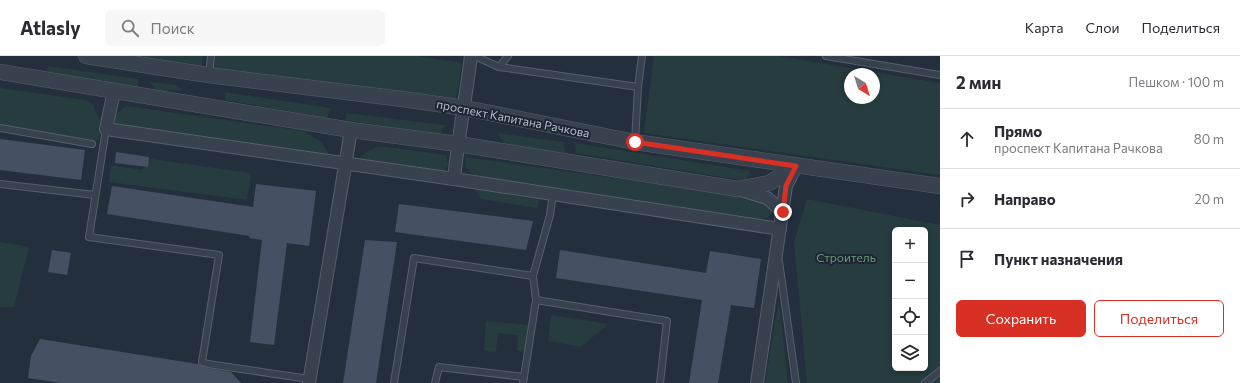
<!DOCTYPE html>
<html lang="ru">
<meta charset="utf-8">
<style>
body{margin:0;font-family:Commissioner,sans-serif;background:#f7f7f7;color:#2b2b33}
.controls{position:absolute;right:12px;bottom:12px;display:grid;overflow:hidden;border-radius:6px;box-shadow:0 2px 6px #0003}
.controls button{width:36px;height:36px;display:grid;place-items:center;padding:0;border:0;border-bottom:1px solid #e1e1e2;background:#fff;color:#2b2b33;font:20px sans-serif}
.compass{position:absolute;left:844px;top:12px;width:36px;height:36px;border-radius:50%;background:#fff;box-shadow:0 2px 6px #0003;rotate:142deg}
.stop{position:absolute;width:12px;height:12px;margin:-9px;border:3px solid #d93025;border-radius:50%;background:#fff}
.stop.end{background:#d93025;border-color:#fff;box-shadow:0 1px 4px #0008}
.list{margin:0;padding:0;list-style:none}
h2{display:flex;justify-content:space-between;align-items:center;height:52px;margin:0;padding:0 16px;font-size:17px}
h2 small{font-size:13px;font-weight:400;color:#7c7c81}
.list li{display:grid;grid-template-columns:26px 1fr auto;gap:12px;align-items:center;box-sizing:border-box;height:60px;padding:0 16px;border-top:1px solid #e1e1e2}
.list b{display:block;font-size:15px;white-space:nowrap}
.list p{margin:0;font-size:13px;white-space:nowrap;color:#7c7c81}
.list em{font-size:13px;font-style:normal;color:#7c7c81}
.actions{display:flex;gap:8px;padding:12px 16px}
.actions a{flex:1;padding:9px 0;border:1px solid #d93025;border-radius:6px;text-align:center;font-size:14px;color:#d93025}
.actions .main{background:#d93025;color:#fff}
.icon{flex:none;width:22px;height:22px;fill:none;stroke:currentColor;stroke-width:2;stroke-linecap:round;stroke-linejoin:round}
.map{position:relative;flex:none;width:940px;height:327px;overflow:hidden}
header{display:flex;align-items:center;gap:24px;box-sizing:border-box;height:56px;padding:0 20px;background:#fff;border-bottom:1px solid #e1e1e2}
header strong{font-size:19px}
nav{display:flex;gap:22px;margin-inline-start:auto;font-size:14px}
.search{width:280px;height:36px;background:#f7f7f7;display:flex;align-items:center;gap:10px;box-sizing:border-box;padding:0 14px;border-radius:6px;color:#7c7c81;font-size:15px}
main{display:flex}
aside{flex:1;background:#fff}
.map>svg:first-child{display:block}
</style>
<header>
<strong>Atlasly</strong>
<div class="search"><svg class="icon" aria-label="search" viewBox="0 0 24 24"><circle cx="10" cy="10" r="6"/><path d="M15 15l6 6"/></svg>Поиск</div>
<nav><a>Карта</a><a>Слои</a><a>Поделиться</a></nav>
</header>
<main>
<div class="map">
<svg width="940" height="327" viewBox="0 0 940 327">
<rect width="100%" height="100%" fill="#242f3e"/>
<!-- green -->
<g fill="#263c3f" fill-rule="evenodd">
<path d="M134,0h69l-1,11z"/>
<path d="M215,0h202l45,7 -7,40 -242,-35z"/>
<path d="M654,0h125l161,27v92l-296,-42zM850,18h24v24h-24z"/>
<path d="M48,10l90,13v8l-90,-13z"/>
<path d="M150,26l27,3 5,5 -26,1z"/>
<path d="M0,32l86,12 7,5 9,20 -3,16 -99,-15z"/>
<path d="M224,36l107,16 -4,10 -101,-18z"/>
<path d="M126,50l177,25 18,11 10,15 -217,-32 1,-10z"/>
<path d="M346,57l99,12 -5,10 -94,-15z"/>
<path d="M498,77l65,9 3,11 -60,-6z"/>
<path d="M575,87l175,28 -4,10 -170,-28z"/>
<path d="M378,90l68,9 2,11 -7,7 -84,-12 10,-9z"/>
<path d="M465,101l292,41 10,4 5,11 -5,5 -11,2 -279,-42 -11,-10z"/>
<path d="M144,102l107,15 -4,27 -138,-18 2,-17 32,5z"/>
<path d="M474,132l65,12 -2,8 -56,-9z"/>
<path d="M807,143l133,26v158h-133l-13,-141zM895,174h30v138h-30z"/>
<path d="M0,186l29,5 -15,60h-14z"/>
<path d="M779,243l9,84h-23z"/>
<path d="M551,259l57,9 -27,23 -33,-6z"/>
<path d="M486,265l43,4 -2,27 -10,-1 1,-16 -20,-2 -2,19 -12,-1z"/>
</g>
<!-- building -->
<g fill="#455162">
<path d="M0,83l85,11 -4,30 -81,-10z"/>
<path d="M116,96l33,5 -1,10 -33,-4z"/>
<path d="M256,128l60,7 -7,55 -22,-3 -13,102 -24,-3 12,-102 -13,-2 1,-2 -143,-22 5,-28 141,21z"/>
<path d="M399,148l134,17 -7,29 -131,-18z"/>
<path d="M365,184l32,2 -21,141h-33z"/>
<path d="M52,194l19,3 -4,22 -19,-3z"/>
<path d="M560,194l146,23 4,-22 51,8 -7,49 -23,-3 -13,78h-29l13,-83 -146,-22z"/>
<path d="M40,283l158,25 9,4 24,4 10,11h-180l-33,-5 3,-22z"/>
</g>
<g fill="none" stroke-linecap="round" stroke-linejoin="round">
<defs>
<g id="service">
<path d="M475,0l24,11 139,20 -3,55"/>
<path d="M826,0l114,19"/>
<path d="M499,11l9,-11"/>
<path d="M209,18l2,-18"/>
<path d="M638,31l4,-31"/>
<path d="M0,72l92,16"/>
<path d="M106,73l-17,108 130,18 -17,107 6,2 101,15"/>
<path d="M0,128l95,11"/>
<path d="M779,205l17,122"/>
<path d="M536,244l131,21 -7,62"/>
<path d="M394,327l20,-125 119,18"/>
<path d="M435,327l4,-16 85,10"/>
<path d="M523,327l13,-83 -3,-24 17,-61 3,-21"/>
<path d="M925,327l15,-12"/>
</g>
<g id="minor">
<path d="M471,0c-5,41 -13,82 -17,123l326,50"/>
<path d="M114,35l-8,38 348,50"/>
<path d="M738,133l29,9 16,14"/>
<path d="M309,327l42,-253"/>
<path d="M757,327l29,-197 10,-20"/>
</g>
<g id="tertiary">
<path d="M86,0l122,19 194,24 63,9 170,34 305,44"/>
<path d="M0,16l351,58 107,14 280,45 31,-6 27,-17"/>
</g>
</defs>
<!-- service casing -->
<use href="#service" stroke="#565f6c" stroke-width="8"/>
<!-- minor casing -->
<use href="#minor" stroke="#565f6c" stroke-width="14"/>
<!-- tertiary casing -->
<use href="#tertiary" stroke="#565f6c" stroke-width="16"/>
<!-- service -->
<use href="#service" stroke="#38414e" stroke-width="6"/>
<!-- minor -->
<use href="#minor" stroke="#38414e" stroke-width="12"/>
<!-- tertiary -->
<use href="#tertiary" stroke="#38414e" stroke-width="15"/>
</g>
<g fill="none" stroke-linecap="round" stroke-linejoin="round">
<!-- route -->
<path stroke="#d93025" stroke-width="5" d="M635,86l161,24 -10,20 -3,26"/>
</g>
<g text-anchor="middle" stroke-width="4" stroke-linejoin="round" paint-order="stroke">
<!-- street labels -->
<g font-size="12" fill="#b4bcc9" stroke="#1d2633">
<text transform="translate(513 63) rotate(11)" y="4">проспект Капитана Рачкова</text>
</g>
<!-- park labels -->
<g font-size="12" fill="#6b9a76" stroke="#1d2633">
<text x="846" y="206">Строитель</text>
</g>
</g>
</svg>
<div class="controls">
<button>+</button>
<button>−</button>
<button><svg class="icon" aria-label="locate" viewBox="0 0 24 24"><circle cx="12" cy="12" r="6"/><path d="M12 2v4M12 18v4M2 12h4M18 12h4"/></svg></button>
<button><svg class="icon" aria-label="layers" viewBox="0 0 24 24"><path d="M12 4l9 5-9 5-9-5zM3 14l9 5 9-5"/></svg></button>
</div>
<svg class="compass" viewBox="-18 -18 36 36"><path d="M0-13l5 13h-10z" fill="#e53935"/><path d="M0 13l5-13h-10z" fill="#7c7c81"/></svg>
<div class="stop" style="left:635px;top:86px"></div>
<div class="stop end" style="left:783px;top:156px"></div>
</div>
<aside>
<h2>2 мин<small>Пешком · 100 m</small></h2>
<ul class="list">
<li><svg class="icon" aria-label="ahead" viewBox="0 0 24 24"><path d="M12 20V5M6 11l6-6 6 6"/></svg><div><b>Прямо</b><p>проспект Капитана Рачкова</p></div><em>80 m</em></li>
<li><svg class="icon" aria-label="right" viewBox="0 0 24 24"><path d="M7 20v-9h11M14 6l5 5-5 5"/></svg><div><b>Направо</b></div><em>20 m</em></li>
<li><svg class="icon" aria-label="arrive" viewBox="0 0 24 24"><path d="M6 21V4h12l-3 4 3 4H6"/></svg><div><b>Пункт назначения</b></div></li>
</ul>
<div class="actions"><a class="main">Сохранить</a><a>Поделиться</a></div>
</aside>
</main>
